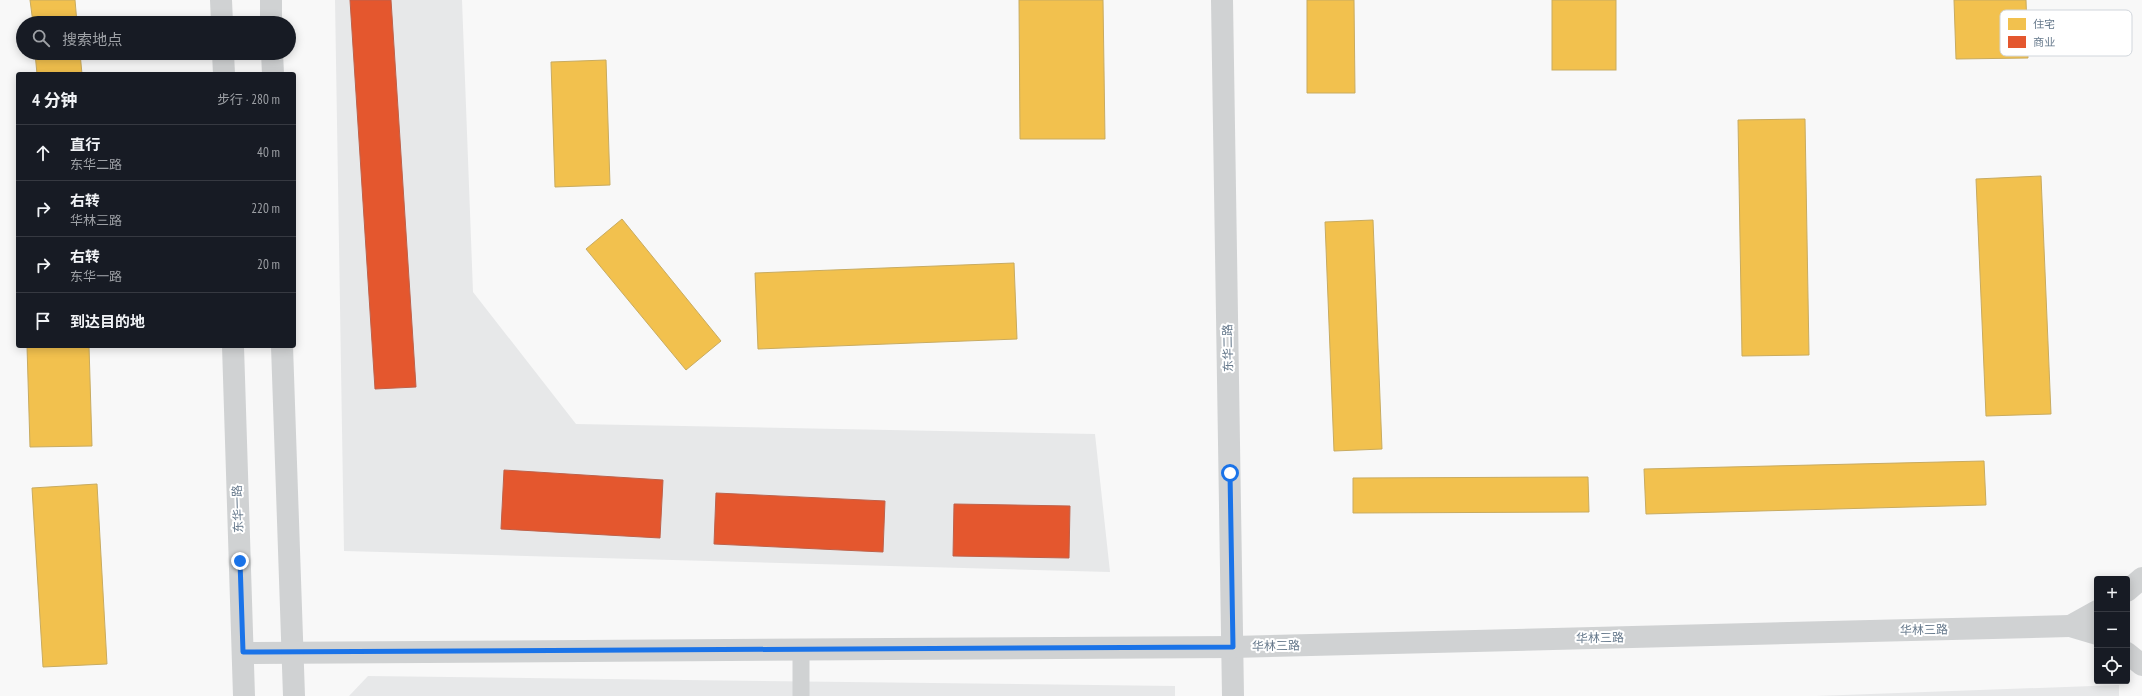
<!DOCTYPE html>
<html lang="zh">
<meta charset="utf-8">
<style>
body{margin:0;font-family:"PT Sans Narrow","Noto Sans SC",sans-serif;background:#242831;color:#f1f3f6}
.controls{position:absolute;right:12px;bottom:12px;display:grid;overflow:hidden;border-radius:4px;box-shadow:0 2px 10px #0003}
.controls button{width:36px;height:36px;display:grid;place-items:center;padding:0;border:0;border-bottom:1px solid #363941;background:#171b24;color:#f1f3f6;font:20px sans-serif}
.stop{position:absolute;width:12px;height:12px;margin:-9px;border:3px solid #1a73e8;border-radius:50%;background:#fff}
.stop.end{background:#1a73e8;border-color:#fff;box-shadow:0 1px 4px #0008}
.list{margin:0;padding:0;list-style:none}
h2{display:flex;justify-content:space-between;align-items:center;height:52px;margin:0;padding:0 16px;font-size:17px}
h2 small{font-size:13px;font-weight:400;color:#9ea1a6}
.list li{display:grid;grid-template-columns:26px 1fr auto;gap:12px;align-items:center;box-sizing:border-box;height:56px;padding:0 16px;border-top:1px solid #363941}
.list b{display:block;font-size:15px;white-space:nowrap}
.list p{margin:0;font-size:13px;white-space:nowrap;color:#9ea1a6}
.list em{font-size:13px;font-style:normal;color:#9ea1a6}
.icon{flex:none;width:22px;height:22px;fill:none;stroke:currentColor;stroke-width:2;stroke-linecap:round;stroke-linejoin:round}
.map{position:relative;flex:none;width:2142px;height:696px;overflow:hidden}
.search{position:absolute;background:#171b24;box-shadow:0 2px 10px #0003;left:16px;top:16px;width:280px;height:44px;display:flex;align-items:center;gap:10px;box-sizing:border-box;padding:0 14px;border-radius:22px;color:#9ea1a6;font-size:15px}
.panel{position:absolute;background:#171b24;box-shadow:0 2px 10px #0003;left:16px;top:72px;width:280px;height:276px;border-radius:4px}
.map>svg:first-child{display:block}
</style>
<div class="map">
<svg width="2142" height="696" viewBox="0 0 2142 696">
<rect width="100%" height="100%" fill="#f8f8f8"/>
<!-- built -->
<g fill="#e7e8e9">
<path d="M335,0h127l11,292 103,132 519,10 15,138 -766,-21z"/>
<path d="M368,676l807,10v10h-826z"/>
<path d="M2119,685v11h-303z"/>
</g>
<!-- homes -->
<g fill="#f2c14e" stroke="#c8ab60">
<path d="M30,0h45l2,23h-44z"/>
<path d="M1019,0h84l2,139h-85z"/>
<path d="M1307,0h47l1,93h-48z"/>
<rect x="1552" y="0" width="64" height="70"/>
<path d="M1954,0h72l2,58 -72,1z"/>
<path d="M35,53h45l2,21h-45z"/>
<path d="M606,60l4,125 -55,2 -4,-125z"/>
<path d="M1805,119l4,236 -67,1 -4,-236z"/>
<path d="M2041,176l10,238 -65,2 -10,-237z"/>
<path d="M622,219l99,122 -35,29 -100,-121z"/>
<path d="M1373,220l9,229 -48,2 -9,-229z"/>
<path d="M1014,263l3,76 -259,10 -3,-76z"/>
<path d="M27,346h62l3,100 -62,1z"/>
<path d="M1984,461l2,44 -340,9 -2,-45z"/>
<path d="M1588,477l1,35 -236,1v-35z"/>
<path d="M97,484l10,180 -64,3 -11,-179z"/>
</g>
<!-- shops -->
<g fill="#e4572e" stroke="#be614a">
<path d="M350,0h41l25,387 -41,2z"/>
<path d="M504,470l159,10 -3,58 -159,-9z"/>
<path d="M716,493l169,8 -2,51 -169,-8z"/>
<path d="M954,504l116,2 -1,52 -116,-2z"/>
</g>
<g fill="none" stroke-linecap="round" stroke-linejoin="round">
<!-- service -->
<path stroke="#d0d2d3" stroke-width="17" d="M801,649v47"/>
<!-- minor -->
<g stroke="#d0d2d3" stroke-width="22">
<path d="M1222,0l11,696"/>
<path d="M2127,591l15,-13"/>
<path d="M2097,611l-27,15 27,8"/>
<path d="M243,653l990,-6 837,-21"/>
<path d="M2127,653l15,12"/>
</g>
<!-- tertiary -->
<g stroke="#d0d2d3" stroke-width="22">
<path d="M221,0l1,23"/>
<path d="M271,0v23"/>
<path d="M223,53l1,21"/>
<path d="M272,53l1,21"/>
<path d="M233,346l11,350"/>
<path d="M282,346l12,350"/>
</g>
</g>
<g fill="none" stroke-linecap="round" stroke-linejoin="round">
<!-- route -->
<path stroke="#1a73e8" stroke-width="5" d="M240,561l3,91 990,-5 -3,-174"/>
</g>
<g text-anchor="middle" stroke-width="4" stroke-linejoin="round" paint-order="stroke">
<!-- street labels -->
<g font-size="12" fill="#65788b" stroke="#fff">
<text transform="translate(1228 348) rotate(-91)" y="4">东华二路</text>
<text transform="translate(238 509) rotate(-92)" y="4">东华一路</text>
<text transform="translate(1924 630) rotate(-1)" y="4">华林三路</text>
<text transform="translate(1600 638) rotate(-1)" y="4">华林三路</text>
<text transform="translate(1276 646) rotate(-1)" y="4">华林三路</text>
</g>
</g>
<!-- legend -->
<rect x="2000" y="10" width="132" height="46" rx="6" fill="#fff" stroke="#d1d6dc" stroke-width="1"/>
<rect x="2008" y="18" width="18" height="12" fill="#f2c14e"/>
<rect x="2008" y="36" width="18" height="12" fill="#e4572e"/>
<g font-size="11" fill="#65788b">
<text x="2033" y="28">住宅</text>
<text x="2033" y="46">商业</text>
</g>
</svg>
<div class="controls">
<button>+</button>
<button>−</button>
<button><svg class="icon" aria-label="locate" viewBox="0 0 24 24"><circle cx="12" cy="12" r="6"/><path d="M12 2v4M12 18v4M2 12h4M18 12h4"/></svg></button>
</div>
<div class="stop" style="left:1230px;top:473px"></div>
<div class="stop end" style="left:240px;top:561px"></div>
<div class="search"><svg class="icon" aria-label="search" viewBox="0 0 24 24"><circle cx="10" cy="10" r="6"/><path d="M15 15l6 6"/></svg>搜索地点</div>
<section class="panel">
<h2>4 分钟<small>步行 · 280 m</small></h2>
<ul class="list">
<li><svg class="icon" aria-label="ahead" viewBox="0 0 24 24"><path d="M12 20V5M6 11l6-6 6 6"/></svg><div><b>直行</b><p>东华二路</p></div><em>40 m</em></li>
<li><svg class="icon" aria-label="right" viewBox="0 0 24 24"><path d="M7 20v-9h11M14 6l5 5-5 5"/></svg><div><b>右转</b><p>华林三路</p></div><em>220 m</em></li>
<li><svg class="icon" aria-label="right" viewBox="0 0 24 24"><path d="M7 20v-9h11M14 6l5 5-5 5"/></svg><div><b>右转</b><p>东华一路</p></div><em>20 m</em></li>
<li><svg class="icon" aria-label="arrive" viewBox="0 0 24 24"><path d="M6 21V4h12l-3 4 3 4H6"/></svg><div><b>到达目的地</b></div></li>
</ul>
</section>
</div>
